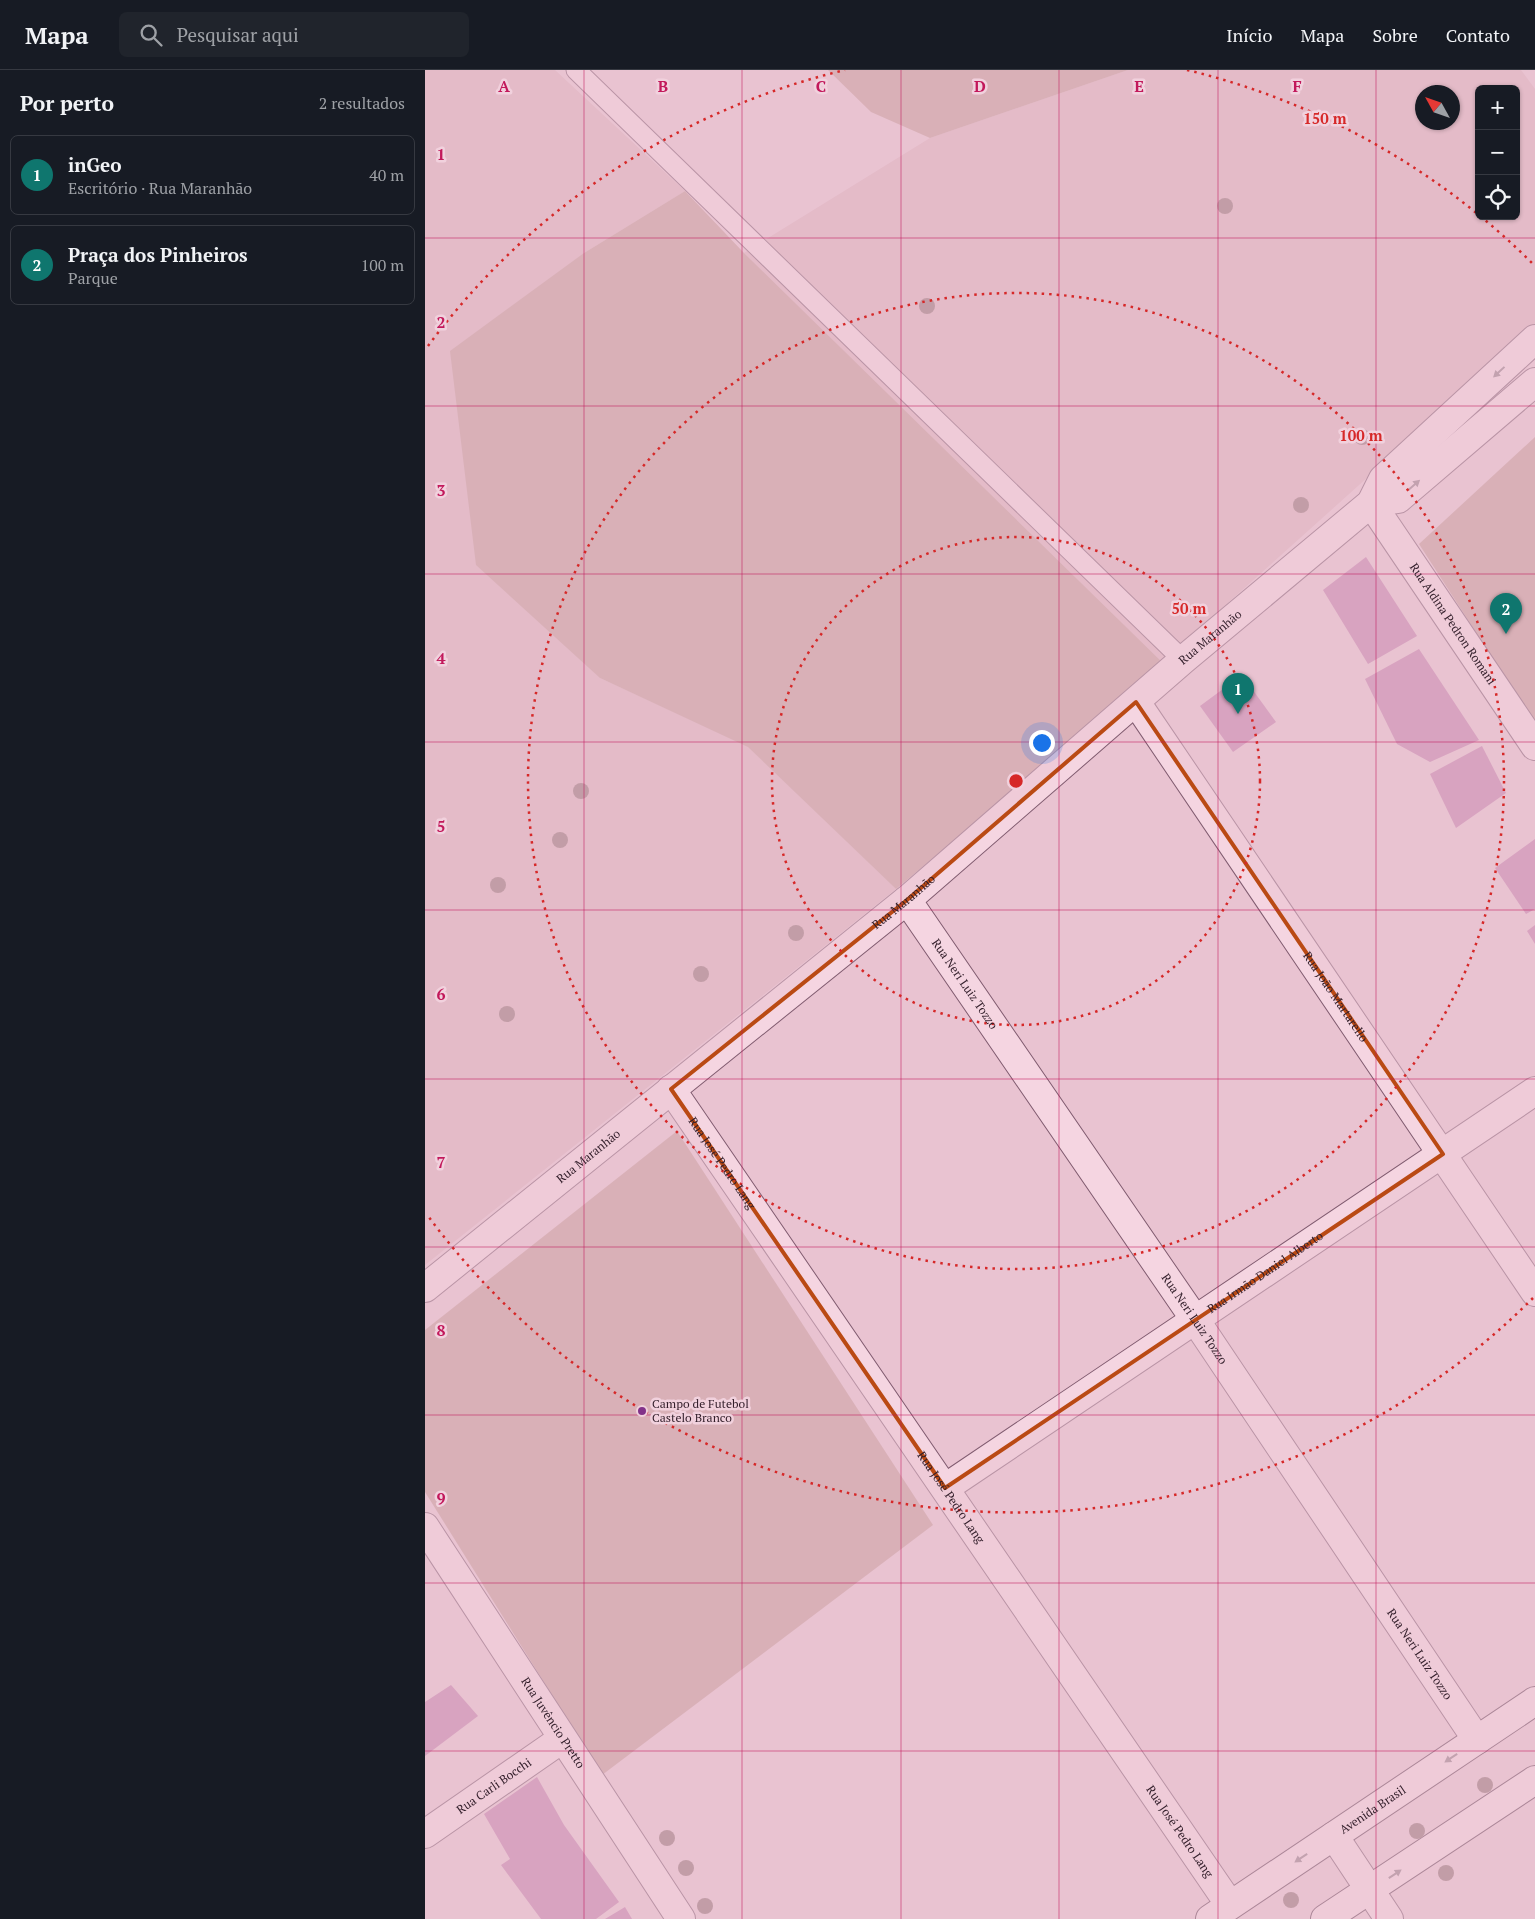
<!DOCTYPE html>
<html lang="pt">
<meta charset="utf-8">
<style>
body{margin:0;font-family:"PT Serif",serif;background:#20242c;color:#f1f3f6}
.controls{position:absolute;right:15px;top:15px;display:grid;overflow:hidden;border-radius:8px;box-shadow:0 1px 4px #0004}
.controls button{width:45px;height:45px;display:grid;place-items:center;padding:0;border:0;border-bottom:1px solid #363941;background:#171b24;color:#f1f3f6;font:25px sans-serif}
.compass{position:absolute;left:990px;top:15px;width:45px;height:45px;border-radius:50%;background:#171b24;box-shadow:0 1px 4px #0004;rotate:310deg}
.you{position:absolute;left:616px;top:672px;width:18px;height:18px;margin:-12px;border:4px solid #fff;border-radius:50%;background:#1a73e8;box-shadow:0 0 0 8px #1a73e833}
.badge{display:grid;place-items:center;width:32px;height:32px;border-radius:50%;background:#0f766e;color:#fff;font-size:16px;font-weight:700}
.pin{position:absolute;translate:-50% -41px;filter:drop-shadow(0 1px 2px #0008)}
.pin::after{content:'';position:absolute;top:26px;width:18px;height:15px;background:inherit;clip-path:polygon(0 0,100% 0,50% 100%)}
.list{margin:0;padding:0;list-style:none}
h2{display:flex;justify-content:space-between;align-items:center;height:65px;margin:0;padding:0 20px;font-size:21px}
h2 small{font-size:16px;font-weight:400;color:#9ea1a6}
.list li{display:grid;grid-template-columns:32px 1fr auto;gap:15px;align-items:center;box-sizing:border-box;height:80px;margin:0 10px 10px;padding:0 10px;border:1px solid #363941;border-radius:8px}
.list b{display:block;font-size:19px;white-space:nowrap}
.list p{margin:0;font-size:16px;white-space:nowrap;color:#9ea1a6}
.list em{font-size:16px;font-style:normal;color:#9ea1a6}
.icon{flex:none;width:28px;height:28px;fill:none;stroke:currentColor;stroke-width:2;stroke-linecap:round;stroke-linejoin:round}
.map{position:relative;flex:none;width:1110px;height:1849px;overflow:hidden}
header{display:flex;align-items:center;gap:30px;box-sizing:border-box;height:70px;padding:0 25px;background:#171b24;border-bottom:1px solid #363941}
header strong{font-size:24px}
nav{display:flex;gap:28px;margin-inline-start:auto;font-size:18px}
.search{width:350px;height:45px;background:#20242c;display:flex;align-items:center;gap:12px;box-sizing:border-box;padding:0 18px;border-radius:8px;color:#9ea1a6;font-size:19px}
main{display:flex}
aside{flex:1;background:#171b24}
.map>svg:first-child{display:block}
</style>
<header>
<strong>Mapa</strong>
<div class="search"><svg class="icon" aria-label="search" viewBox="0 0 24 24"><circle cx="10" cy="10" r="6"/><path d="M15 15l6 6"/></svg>Pesquisar aqui</div>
<nav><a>Início</a><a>Mapa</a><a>Sobre</a><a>Contato</a></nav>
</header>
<main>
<aside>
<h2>Por perto<small>2 resultados</small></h2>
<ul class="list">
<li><span class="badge">1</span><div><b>inGeo</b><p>Escritório · Rua Maranhão</p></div><em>40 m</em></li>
<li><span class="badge">2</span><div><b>Praça dos Pinheiros</b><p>Parque</p></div><em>100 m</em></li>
</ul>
</aside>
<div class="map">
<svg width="1110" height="1849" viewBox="0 0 1110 1849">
<rect width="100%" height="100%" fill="#e9c3d1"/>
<!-- farmland -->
<g fill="#ddb1bc" fill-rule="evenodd">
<path d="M0,0h130l130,121 -101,62 16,425 148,68 148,143 -471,376z"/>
<path d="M703,0h393l14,19v238l-373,335 -418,-409 186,-115zM1054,19h37v127h-37zM998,22h30v30h-30z"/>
</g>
<!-- green -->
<g fill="#c59a98">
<path d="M403,0h300l-198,68 -59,-26z"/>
<path d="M260,121l59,62 418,409 -35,34 -231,193 -148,-142 -148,-69 -124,-113 -26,-214 134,-98z"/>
<path d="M1110,367v287l-116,-180z"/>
<path d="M252,1061l256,394 -331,250 -177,-283v-162z"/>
</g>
<!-- building -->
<g fill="#c37dab">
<path d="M941,487l51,79 -49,28 -45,-74z"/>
<path d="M994,579l60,91 -49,22 -33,-18 -32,-65z"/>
<path d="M817,605l34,47 -43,30 -33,-46z"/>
<path d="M1057,676l24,47 -50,35 -26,-54z"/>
<path d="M1110,769v70l-9,5 -31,-46z"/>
<path d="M1110,855v19l-8,-13z"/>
<path d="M26,1615l27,31 -53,40v-54z"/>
<path d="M112,1707l27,48 55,77 -23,17h-55l-40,-54 9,-6 -26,-45z"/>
<path d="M200,1837l7,12h-27z"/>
</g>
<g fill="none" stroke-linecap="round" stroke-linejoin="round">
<defs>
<path id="service" d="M151,0l607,590"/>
<g id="minor">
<path id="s1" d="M946,433l164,243"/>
<path id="s2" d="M711,632l399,590"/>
<path id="s3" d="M482,830l289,421 281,419"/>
<path id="s4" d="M246,1019l559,816"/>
<path id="s5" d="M520,1418l590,-397"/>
<path id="s6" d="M0,1457l256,392"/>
<path id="s7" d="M0,1764l137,-95"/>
</g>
<g id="tertiary">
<path d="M946,433l27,-4 137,-117"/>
<path id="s8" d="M0,1218l482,-388 276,-240 188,-157 12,-24 152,-140"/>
<path d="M909,1766l55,83"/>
</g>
<g id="secondary">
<path id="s9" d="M785,1849l325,-218"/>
<path d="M900,1849l210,-139"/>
</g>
</defs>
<!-- service casing -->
<use href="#service" stroke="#815c70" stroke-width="21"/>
<!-- minor casing -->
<use href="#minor" stroke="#815c70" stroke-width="30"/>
<!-- tertiary casing -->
<use href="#tertiary" stroke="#815c70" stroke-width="30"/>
<!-- secondary casing -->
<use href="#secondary" stroke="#633f53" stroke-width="30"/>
<!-- service -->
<use href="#service" stroke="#f5d5e1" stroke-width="19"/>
<!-- minor -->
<use href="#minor" stroke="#f5d5e1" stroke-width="28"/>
<!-- tertiary -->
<use href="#tertiary" stroke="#f5d5e1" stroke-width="28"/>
<!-- secondary -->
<use href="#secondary" stroke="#f5d5e1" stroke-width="28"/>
</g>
<!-- trees -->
<g fill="#937074">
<circle cx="800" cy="136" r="8"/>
<circle cx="502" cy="236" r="8"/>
<circle cx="937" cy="367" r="8"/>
<circle cx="876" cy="435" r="8"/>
<circle cx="156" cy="721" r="8"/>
<circle cx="135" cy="770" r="8"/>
<circle cx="73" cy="815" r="8"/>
<circle cx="371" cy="863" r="8"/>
<circle cx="276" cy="904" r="8"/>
<circle cx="82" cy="944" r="8"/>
<circle cx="1060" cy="1715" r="8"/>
<circle cx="992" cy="1761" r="8"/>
<circle cx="242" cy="1768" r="8"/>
<circle cx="261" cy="1798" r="8"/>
<circle cx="1021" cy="1803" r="8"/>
<circle cx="866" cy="1830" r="8"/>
<circle cx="280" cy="1836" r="8"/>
</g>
<!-- one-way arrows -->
<defs><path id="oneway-solid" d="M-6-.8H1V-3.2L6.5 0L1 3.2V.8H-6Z" transform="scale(1.25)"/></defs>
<g fill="#947a86">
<use href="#oneway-solid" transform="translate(1074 302) rotate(137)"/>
<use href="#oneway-solid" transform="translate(989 415) rotate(-41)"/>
<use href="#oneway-solid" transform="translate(1026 1688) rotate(146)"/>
<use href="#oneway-solid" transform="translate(876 1788) rotate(146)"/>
<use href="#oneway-solid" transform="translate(970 1804) rotate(-34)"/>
</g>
<!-- marked area -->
<path d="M0 0H1110V1849H0ZM711,632l307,452 -498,334 -274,-399 236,-189z" fill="#e9c3d1" fill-opacity=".55" fill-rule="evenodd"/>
<path fill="none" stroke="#ba4a14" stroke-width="4" stroke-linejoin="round" d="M711,632l307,452 -498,334 -274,-399 236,-189z"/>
<!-- grid -->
<path fill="none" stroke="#c2185b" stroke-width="1" stroke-opacity="0.55" d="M159,0v1849M317,0v1849M476,0v1849M634,0v1849M793,0v1849M951,0v1849M0,168h1110M0,336h1110M0,504h1110M0,672h1110M0,840h1110M0,1009h1110M0,1177h1110M0,1345h1110M0,1513h1110M0,1681h1110"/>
<!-- distance rings -->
<g fill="none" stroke="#d62828" stroke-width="2.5" stroke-dasharray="2.5 5">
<circle cx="591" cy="711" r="244"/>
<circle cx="591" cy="711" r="488"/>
<path d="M1108 1228A731 731 0 0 1 3 1146M3 276A731 731 0 0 1 420 0M762 0A731 731 0 0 1 1108 194"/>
</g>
<!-- markers -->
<circle fill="#823289" stroke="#f1d1dd" stroke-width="2" cx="217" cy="1341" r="5"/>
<g text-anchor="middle" stroke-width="5" stroke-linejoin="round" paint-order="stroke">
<!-- street labels -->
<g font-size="12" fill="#321e2a" stroke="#f1d1dd">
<text dy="4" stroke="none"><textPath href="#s1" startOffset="146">Rua Aldina Pedron Romani</textPath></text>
<text dy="4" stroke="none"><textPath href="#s8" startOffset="1020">Rua Maranhão</textPath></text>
<text dy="4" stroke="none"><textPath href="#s8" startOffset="615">Rua Maranhão</textPath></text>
<text dy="4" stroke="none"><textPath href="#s3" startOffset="102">Rua Neri Luiz Tozzo</textPath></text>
<text dy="4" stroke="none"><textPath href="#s2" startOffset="356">Rua João Martarello</textPath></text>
<text dy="4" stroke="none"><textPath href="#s8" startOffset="210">Rua Maranhão</textPath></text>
<text dy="4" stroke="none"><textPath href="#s4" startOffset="90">Rua José Pedro Lang</textPath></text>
<text dy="4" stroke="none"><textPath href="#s5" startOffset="386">Rua Irmão Daniel Alberto</textPath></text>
<text dy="4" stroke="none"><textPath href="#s3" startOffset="508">Rua Neri Luiz Tozzo</textPath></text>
<text dy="4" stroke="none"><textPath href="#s4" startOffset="495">Rua José Pedro Lang</textPath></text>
<text dy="4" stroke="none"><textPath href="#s3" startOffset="912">Rua Neri Luiz Tozzo</textPath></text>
<text dy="4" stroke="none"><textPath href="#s6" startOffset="234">Rua Juvêncio Pretto</textPath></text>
<text dy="4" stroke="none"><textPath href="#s7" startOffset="84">Rua Carli Bocchi</textPath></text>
<text dy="4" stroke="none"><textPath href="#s9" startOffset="196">Avenida Brasil</textPath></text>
<text dy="4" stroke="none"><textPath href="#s4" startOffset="900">Rua José Pedro Lang</textPath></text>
</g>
<!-- poi labels -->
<g font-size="12" fill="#321e2a" stroke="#f1d1dd" text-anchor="start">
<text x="227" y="1338">Campo de Futebol<tspan x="227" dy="14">Castelo Branco</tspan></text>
</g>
</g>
<g font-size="16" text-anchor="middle" font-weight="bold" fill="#c2185b" stroke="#f1d1dd" stroke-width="5" stroke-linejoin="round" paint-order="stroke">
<text x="79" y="22">A</text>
<text x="238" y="22">B</text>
<text x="396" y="22">C</text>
<text x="555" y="22">D</text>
<text x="714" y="22">E</text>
<text x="872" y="22">F</text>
<text x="16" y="90">1</text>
<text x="16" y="258">2</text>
<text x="16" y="426">3</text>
<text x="16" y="594">4</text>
<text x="16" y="762">5</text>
<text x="16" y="930">6</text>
<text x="16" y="1098">7</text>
<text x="16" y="1266">8</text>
<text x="16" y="1434">9</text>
</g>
<circle cx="591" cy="711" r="8" fill="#d62828" stroke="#f1d1dd" stroke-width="2.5"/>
<g font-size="15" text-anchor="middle" font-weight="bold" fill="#d62828" stroke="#f1d1dd" stroke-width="5" stroke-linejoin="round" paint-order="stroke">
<text x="900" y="54">150 m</text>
<text x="936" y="371">100 m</text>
<text x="764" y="544">50 m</text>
</g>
</svg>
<div class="controls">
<button>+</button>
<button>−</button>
<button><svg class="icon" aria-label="locate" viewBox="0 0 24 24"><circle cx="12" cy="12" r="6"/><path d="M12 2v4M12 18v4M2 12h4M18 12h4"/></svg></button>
</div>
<svg class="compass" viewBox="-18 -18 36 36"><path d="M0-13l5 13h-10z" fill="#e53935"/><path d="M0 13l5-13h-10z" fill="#9ea1a6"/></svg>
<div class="you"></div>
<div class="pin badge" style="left:813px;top:644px">1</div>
<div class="pin badge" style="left:1081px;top:564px">2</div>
</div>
</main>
